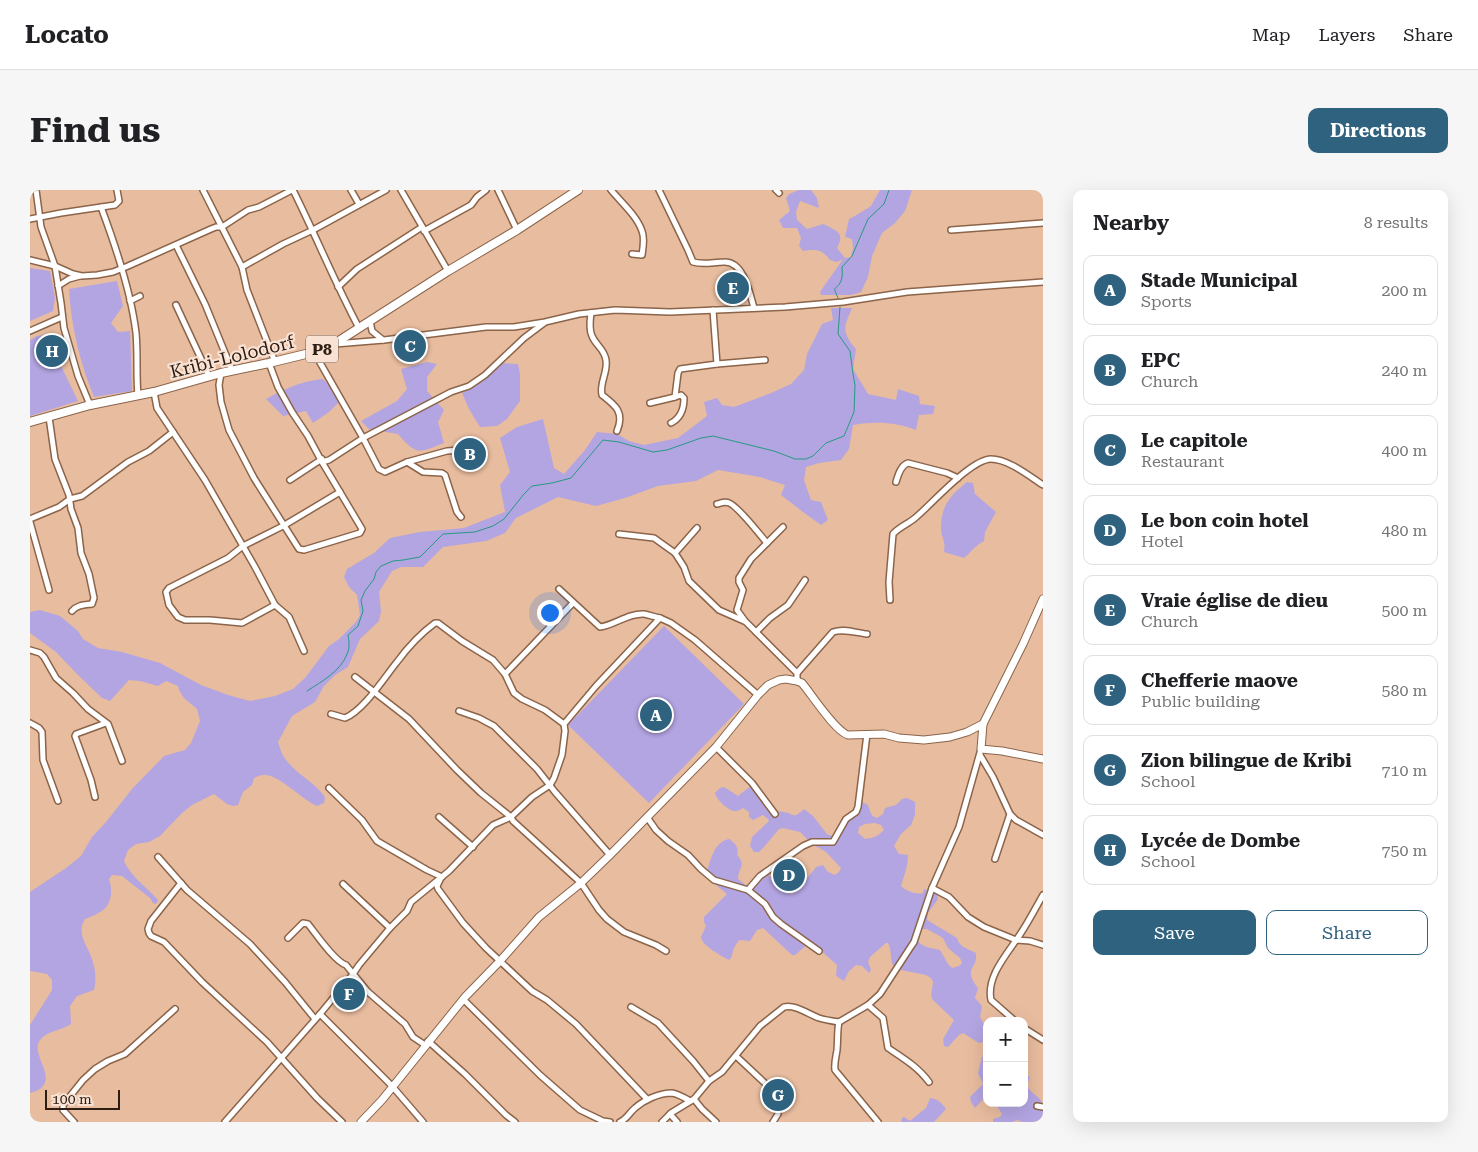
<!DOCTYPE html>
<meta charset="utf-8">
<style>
body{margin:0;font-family:"Roboto Serif",serif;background:#f6f6f6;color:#202124}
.controls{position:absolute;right:15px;bottom:15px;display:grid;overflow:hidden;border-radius:10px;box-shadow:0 5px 20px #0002}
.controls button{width:45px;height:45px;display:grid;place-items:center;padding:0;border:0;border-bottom:1px solid #e0e0e0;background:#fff;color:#202124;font:25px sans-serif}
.scale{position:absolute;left:15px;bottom:12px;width:75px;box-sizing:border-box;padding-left:5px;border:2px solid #2d1d12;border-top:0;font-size:14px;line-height:18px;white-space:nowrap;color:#2d1d12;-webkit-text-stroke:4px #f9e2d3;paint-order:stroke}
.you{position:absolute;left:519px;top:422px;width:18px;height:18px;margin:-12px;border:4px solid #fff;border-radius:50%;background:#1a73e8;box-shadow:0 0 0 8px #1a73e833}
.badge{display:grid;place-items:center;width:32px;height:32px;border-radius:50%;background:#2e627f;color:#fff;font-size:16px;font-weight:700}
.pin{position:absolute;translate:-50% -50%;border:2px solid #fff;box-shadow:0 1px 5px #0006}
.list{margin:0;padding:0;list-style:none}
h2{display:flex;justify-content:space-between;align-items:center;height:65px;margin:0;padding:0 20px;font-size:21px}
h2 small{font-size:16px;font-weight:400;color:#757577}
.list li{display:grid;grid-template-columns:32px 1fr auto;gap:15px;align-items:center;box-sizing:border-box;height:70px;margin:0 10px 10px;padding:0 10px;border:1px solid #e0e0e0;border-radius:10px}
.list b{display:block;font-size:19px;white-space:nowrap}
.list p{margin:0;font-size:16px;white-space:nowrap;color:#757577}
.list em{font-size:16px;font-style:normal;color:#757577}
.actions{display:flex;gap:10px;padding:15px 20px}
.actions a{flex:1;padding:11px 0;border:1px solid #2e627f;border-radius:10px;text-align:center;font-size:18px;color:#2e627f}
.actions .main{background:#2e627f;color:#fff}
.map{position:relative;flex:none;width:1013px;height:932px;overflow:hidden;border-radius:10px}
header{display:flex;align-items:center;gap:30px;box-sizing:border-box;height:70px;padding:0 25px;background:#fff;border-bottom:1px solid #e0e0e0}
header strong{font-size:24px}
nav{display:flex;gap:28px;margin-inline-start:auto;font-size:18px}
.intro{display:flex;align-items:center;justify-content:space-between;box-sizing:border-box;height:120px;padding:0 30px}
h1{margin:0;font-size:35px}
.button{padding:12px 22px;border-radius:10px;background:#2e627f;color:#fff;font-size:18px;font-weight:700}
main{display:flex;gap:30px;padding:0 30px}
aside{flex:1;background:#fff;border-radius:10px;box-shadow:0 5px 20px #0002}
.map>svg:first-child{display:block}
</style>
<header>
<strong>Locato</strong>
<nav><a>Map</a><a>Layers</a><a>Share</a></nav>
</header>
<div class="intro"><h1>Find us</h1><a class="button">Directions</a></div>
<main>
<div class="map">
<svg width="1013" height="932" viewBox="0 0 1013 932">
<rect width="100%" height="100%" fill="#e8bc9f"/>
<!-- green -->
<g fill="#b3a5e2" fill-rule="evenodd">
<path d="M769,0h12l6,8 2,10 -19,-7 -4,11 1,8 10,9 16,-5c12,6 23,8 14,24l8,10 6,-1 2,-9 -1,-9 -7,-2 4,-18 6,-3 16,-10 9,-16h32l-7,21 -10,12 -13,10 -10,23 -4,21 -7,15 -10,3h-30l-1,-3 23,-33 -6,3 -7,-2c-8,-11 -14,-11 -27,-9l-4,-5 2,-8 -4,-10h-14l-4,-8 11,-9 -4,-13 3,-4z"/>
<path d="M0,78l20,3 5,27 -2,13 -23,10z"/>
<path d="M87,91l6,25 -12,17 7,9 12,-1 2,60 -38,6c-14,-34 -23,-71 -25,-108z"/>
<path d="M801,118h21c-8,19 -11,24 4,41l-3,20 15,25 28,6 2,-11 21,7 1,8 15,2 -2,8 -14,1 -3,15c-20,-8 -41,-9 -63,-5l-4,24 -8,11 -22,3 -13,4 -2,13 7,20 10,2 7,18 -7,5 -18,-13 -22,-17 4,-10 -25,-8 -42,-7 -22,11 -38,5 -33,12 -29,8 -38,-9 -42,21 -11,15 -19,8 -43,6 -20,20h-22l-9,4 -13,21 2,19 -2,10 -19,18 -12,28 -13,8 -11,11 -9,16 -23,14 -14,26c2,5 3,11 6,15 11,17 30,24 41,40l-1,6 -7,3c-14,-6 -38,-31 -52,-31 -3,-1 -8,2 -11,3l-2,7 -9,7 -5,13 -5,1 -6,-2 -13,-10 -22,11 -10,8 -22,23 -11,6 -13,2 -8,6 -4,11c7,16 23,26 34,39l-2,4 -3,-1 -3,-5 -28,-22 -10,-1 -3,4c4,11 3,27 -9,33 -4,3 -10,5 -15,7 -1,2 -3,5 -3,7 -2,10 4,19 8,28 5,11 7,24 4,36l-17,6 -7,10 1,18c-10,7 -23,6 -31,16 -10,14 16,35 1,48 -3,3 -8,4 -11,5v-68l22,-35v-10l-5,-6 -17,-3v-79l36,-24 15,-12 11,-19 14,-15 26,-33 32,-33 21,-6 6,-7 9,-22 -3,-12 -13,-11 -5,-8 -1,-4 -12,-5 -8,5 -18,-5 -11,-1 -19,21 -8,-3 -25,-24 -21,-22 -26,-19v-21l10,-2 20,6 18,15 5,8 15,9 24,4 38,11 41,22 27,10 22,6 25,-5 18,-7 12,-11 24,-32 10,-7 17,-17 4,-7 -3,-20 -8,-8 -5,-10 3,-8 27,-16 16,-15 30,-6 44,-4 41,-16 -5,-27 10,-13 -10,-34 17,-11 26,-8 11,49 10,6 21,-24 12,-18 20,2 12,7 15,4 34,-7 29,-22 -3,-14 13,-4 5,7 12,2 37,-14 20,-9 13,-14 3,-16 15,-30 11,-4z"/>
<path d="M16,145l32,66 -48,15v-76l7,-4z"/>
<path d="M397,172l10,2 -10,13v14l17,19 -6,12 6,21c-26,10 -27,13 -46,-9l-29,-5 -8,-8 36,-20 10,-12 -6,-20z"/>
<path d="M470,173l18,1 2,10v27l-13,18 -10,7 -17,1 -11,-18 -7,-16 21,-12z"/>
<path d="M293,189l9,9 7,14 -10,10 -16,11 -7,-12 -23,5 -17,-17c21,-11 33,-17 57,-20z"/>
<path d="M937,292l6,1 2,11 21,18 -11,20 -1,9c-8,4 -13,11 -20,17l-20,-6c2,-13 -3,-14 -3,-23 0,-24 9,-33 26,-47z"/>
<path d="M634,436l80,78 -95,99 -81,-78z"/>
<path d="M722,595l23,27c3,0 6,-1 9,0 12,2 8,8 20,-3l9,7 14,18 10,4c5,-8 17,-32 22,-36l8,2c4,6 2,12 10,14l6,-4 2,-6 11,-3 6,-6 5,-1 8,4v13l-4,10 -10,9 -7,12 5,8 9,1c0,11 -4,21 -7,31 5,5 15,9 22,7l1,-4 13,6 1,4 -10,14 -1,7 30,18c2,9 11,11 19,15 2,17 -14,14 2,35l-3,10 7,8 -2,11c5,9 9,15 3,25l-4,1 -16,-10 -4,2 -11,12 -4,-1 -1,-7 11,-19 -21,-20 -2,-4 2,-14 -2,-4 -5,-3 -25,-5 -8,-4c-3,-8 -1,-15 -5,-23h-2l-16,14 -2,5 3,8 -2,3 -7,-7 -6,-1 -7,6 -5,10 -8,-5 1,-11 -18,-16 -11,-5 -13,11h-3l-29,-27 -6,2 -7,11 -11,-1 -5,8 -3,10 -2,2c-6,-3 -28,-15 -28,-23 1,-3 4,-8 5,-11l-2,-4v-5l23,-23 -17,-14 -3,-7c3,-12 7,-32 23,-34 6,6 9,8 7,16 10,11 1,12 1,24l9,7 9,-3 10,-10 22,20 4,1 17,-18 7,-9 7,-2 5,7 7,3 4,-3 2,-4 -15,-16 -14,-8 -12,-12 -17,-4 -4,1 -15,18 -5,5h-5l-4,-6 2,-9 17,-16 -1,-2 -5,-4 -10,5 -4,-3v-5l-6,-4c-2,1 -5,3 -7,3 -7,1 -20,-12 -21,-18l5,-5 4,-1 14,9zM845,633l6,2 3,5c-6,6 -10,8 -19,9l-7,-6 1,-6 6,-3zM892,739h5l16,9 5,10 12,10 2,5 -3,3 -7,2 -4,-4 -8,-14c-9,-2 -20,-3 -24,-12l4,-8z"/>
<path d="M957,865v40l-12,13 -4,-6 -1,-5 13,-13 -5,-11 4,-16z"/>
<path d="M994,883l6,4 -3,8c3,9 14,11 16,20 0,5 0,12 0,17h-21l-5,-2 -4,2h-20v-3l7,-2 2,-3 -7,-11h29z"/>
<path d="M900,908c8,1 12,5 16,11l-12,13h-33l1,-4 2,-1 6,4 16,-13z"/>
</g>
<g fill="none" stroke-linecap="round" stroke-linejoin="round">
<!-- stream -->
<g stroke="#269981" stroke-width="1">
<path d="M809,110c-8,-17 -3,-8 2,-19 2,-5 1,-10 1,-14l10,-11 16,-37 16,-15 5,-14"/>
<path d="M277,501c14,-9 34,-20 40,-37 3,-5 2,-13 1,-19l10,-9 5,-15 -2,-11 4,-9 9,-12 2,-7 5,-6 12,-5 10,-1 17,-3 23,-23 32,-2 18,-6 11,-7 20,-25 8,-8 20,-3 19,-5 32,-38 16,2 34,10 14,-2 34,-12 12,-2 61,15 21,8h11l7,-3 13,-13 18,-7 10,-24 1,-27 -2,-11 -3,-23 -12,-17 2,-27"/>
</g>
<defs>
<g id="street">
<path d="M6,0l5,37 14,39 6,37 3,25 14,48 12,29"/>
<path d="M173,0l39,77 5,23 28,72"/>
<path d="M263,0c23,46 42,93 66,138"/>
<path d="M321,0l8,14"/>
<path d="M371,0l47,81"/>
<path d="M468,0l19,40"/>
<path d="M581,0c10,12 26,26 31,41 3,7 1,17 0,24l-10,-1"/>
<path d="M629,0l29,60 5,12c10,3 21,0 31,0 20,-1 26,32 30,46"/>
<path d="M746,0l3,3"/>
<path d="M71,17c15,40 30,84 35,126 2,21 0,42 2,62"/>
<path d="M0,29l31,-6 54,-8 4,-4 -2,-11"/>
<path d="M921,40l92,-7"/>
<path d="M394,41l47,-26 6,-8 9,-7"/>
<path d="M146,55l29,59 27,66"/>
<path d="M0,70l25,6 18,8 9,2 15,-1 16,-3 15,-6 83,-37 5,-2h6l26,-17 11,-3 33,-17"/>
<path d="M212,77l41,-23 30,-14 73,-40"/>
<path d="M28,96l11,-7 11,-3"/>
<path d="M308,97l19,-18 65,-42"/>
<path d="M100,111l10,-5"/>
<path d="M146,115l33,71"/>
<path d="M561,123c-1,7 -2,17 1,23 4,10 12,12 14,24 2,13 -7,23 -4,35 13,10 23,17 15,36"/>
<path d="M340,131l2,10 11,9"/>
<path d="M0,141l32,-14"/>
<path d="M305,154l49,-4 102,-13h28l31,-5 34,-8 36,-4 55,2 115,-5 58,-5 64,-10 136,-10"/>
<path d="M284,162l49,86 16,31 6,3 22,-10 16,10 19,1 3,2 12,37 4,5"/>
<path d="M687,174l48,-4"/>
<path d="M191,183l-2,12 2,17 8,28 25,48 45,71 5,1 56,-17 2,-4 -40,-67 -14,-26 -16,-24 -14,-25 -9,-24"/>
<path d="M124,202l3,16 48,72 50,87 20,38 14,12 15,34"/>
<path d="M620,213l25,-6 3,-24 2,-4 37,-5 -4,-54"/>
<path d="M19,227l6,42 14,36 2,14 7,19 3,25 8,21 5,24 -2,6c-8,1 -15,1 -20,7"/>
<path d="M641,233c10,-5 13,-14 13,-25l-3,-3 -6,2"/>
<path d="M292,272l7,-2 34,-22 88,-46 18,-6 16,-11 39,-37 20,-15"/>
<path d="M377,272l40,-11 13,-1"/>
<path d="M260,290l32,-21"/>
<path d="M866,292c2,-7 5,-17 12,-19l39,10 11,5"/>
<path d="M687,314c4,-1 8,-3 12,-1 9,3 31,32 38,40"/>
<path d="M0,329l29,-12 11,-8 12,-3 46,-34 21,-11 24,-19"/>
<path d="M0,332l19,68"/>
<path d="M753,337l-32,32 -12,19v4l4,8 -6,20 8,11 52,52v8"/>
<path d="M667,338l-22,25 9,14 5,14 30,29 25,11"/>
<path d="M589,344l35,4 21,15"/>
<path d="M529,399l41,38c15,-2 28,-14 44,-13 5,1 11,3 16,4"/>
<path d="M860,410l-1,-18 4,-48c6,-7 15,-10 22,-16 16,-13 56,-59 76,-59 17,0 38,17 52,26"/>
<path d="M245,415l-33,18 -32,-3h-25l-7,-3 -9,-12 -3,-13 3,-4 59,-30 15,-12 40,-20 57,-34"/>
<path d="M726,442l14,-14 18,-13 17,-25"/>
<path d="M0,460l10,3 4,4 12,21 17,15 15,16 20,15 14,37"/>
<path d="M767,483l36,-41c11,-4 23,1 34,2"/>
<path d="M475,484l68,-71"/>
<path d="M325,487l54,42 48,51 24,23 30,24 2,4 68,62 18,27 8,9 17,13 32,13 10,6"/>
<path d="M429,521l20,7 15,8 43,43 18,23 55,63"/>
<path d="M301,524l14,4c19,-8 39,-40 52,-56 11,-15 23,-28 38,-39h3l24,18 31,19 12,14 9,19 8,6 23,11 19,14"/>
<path d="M0,533l9,5 3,4 1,28 15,41"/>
<path d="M686,557l36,36 23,31"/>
<path d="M950,565l13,22 17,37 6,6 27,15"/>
<path d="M299,598l33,32 15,21 50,29 15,7"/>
<path d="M65,607l-4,-17 -16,-44 1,-2 30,-11"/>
<path d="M409,627l34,30"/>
<path d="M617,627l9,13 12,11 20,14 13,14 13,11 34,10 17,14 8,13 8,7 38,27"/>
<path d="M128,667l29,33 63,54 35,38 30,37"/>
<path d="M965,669l15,-45"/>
<path d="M410,690l-3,6 1,3 25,34 23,25 46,43 15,9 29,24 71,75"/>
<path d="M151,693l-30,38 -3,8 1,4 2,3 13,6 38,40 65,60 50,56 25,24"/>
<path d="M313,694l47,44"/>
<path d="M902,698l17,9 19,20 16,10 32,13 14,1 13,4"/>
<path d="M718,700l12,-14 43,-30 9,-4h21l13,-23 10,-7 2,-5 9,-73"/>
<path d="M258,748l15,-15 5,1c8,10 27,38 38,41l22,27 37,32 8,13 12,8"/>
<path d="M433,809l77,76 40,35 23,11 7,1"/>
<path d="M838,815l15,13 5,30c15,10 30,19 41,34"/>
<path d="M601,817l27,16 35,38 16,20"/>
<path d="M290,824l72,72 31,36"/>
<path d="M985,831l-24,-21c-5,-23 16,-46 28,-64 9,-13 16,-27 24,-41"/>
<path d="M809,832c-2,9 -1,18 -2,28 -1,7 -3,13 -2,20l43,52"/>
<path d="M994,838l19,12"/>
<path d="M398,851l37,33 41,41 9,7"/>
<path d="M706,866l32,30"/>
<path d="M664,909l8,10 14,13"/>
<path d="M1007,916l6,1"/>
<path d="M640,924l7,8"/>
<path d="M44,932l-11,-12v-5l20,-25 12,-11 13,-8 17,-7 50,-45"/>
<path d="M195,932l95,-108 33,-40 6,-9 31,-37 17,-17 4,-9 38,-31 44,-46 18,-8 21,-20 18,-12 4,-7 8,-23 3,-24 -1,-7 32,-38 64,-68 11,5 24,17 63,55"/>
<path d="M590,932c7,-3 9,-9 15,-14 9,-8 24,-15 37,-15 6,1 13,5 18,8"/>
<path d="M632,932l9,-9 23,-14 15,-18 13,-9 38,-46 24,-19c11,-3 24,7 35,11 6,2 13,3 20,4l29,-17 12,-11 30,-46 4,-6 18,-54 27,-61 22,-78"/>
<path d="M743,932l5,-8"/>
</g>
<g id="secondary">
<path d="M1013,409l-20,45 -40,80 -2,25 21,2 41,8"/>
<path d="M331,932l21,-22 83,-103 35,-36 39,-44 42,-34 29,-28 106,-108 42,-52 10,-10 11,-5 7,-1 11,2 5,2c10,12 33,48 46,52l36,-1 15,4 25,2 26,-3 17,-5 16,-8"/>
</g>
<path id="primary" d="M0,232l60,-17 64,-13 67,-19 48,-10 45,-11 20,-8 114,-73 69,-41 61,-40"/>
</defs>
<!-- street casing -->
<use href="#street" stroke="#8b644a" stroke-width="8"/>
<!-- secondary casing -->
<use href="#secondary" stroke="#8b644a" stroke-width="9"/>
<!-- primary casing -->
<use href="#primary" stroke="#8b644a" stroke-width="10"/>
<!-- street -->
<use href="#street" stroke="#fff" stroke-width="5"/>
<!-- secondary -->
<use href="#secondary" stroke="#fff" stroke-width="7"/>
<!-- primary -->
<use href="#primary" stroke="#fff" stroke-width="8"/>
</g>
<g text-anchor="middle" stroke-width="4.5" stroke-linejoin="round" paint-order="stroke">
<!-- shield labels -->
<rect fill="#f9e2d3" stroke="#6a584c" stroke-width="1" x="276" y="145.5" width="32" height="27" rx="4"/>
<g font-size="16" font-weight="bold" fill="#2d1d12">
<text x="292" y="165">P8</text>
</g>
<!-- street labels -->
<g font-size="18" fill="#2d1d12" stroke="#f9e2d3">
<text transform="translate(202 167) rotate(-14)" y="6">Kribi-Lolodorf</text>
</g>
</g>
</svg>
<div class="controls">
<button>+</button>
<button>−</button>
</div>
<div class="scale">100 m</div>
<div class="you"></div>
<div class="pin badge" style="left:626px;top:525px">A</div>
<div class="pin badge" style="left:440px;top:264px">B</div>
<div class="pin badge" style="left:380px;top:156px">C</div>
<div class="pin badge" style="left:759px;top:685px">D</div>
<div class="pin badge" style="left:703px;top:98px">E</div>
<div class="pin badge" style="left:319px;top:804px">F</div>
<div class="pin badge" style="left:748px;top:905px">G</div>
<div class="pin badge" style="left:22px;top:161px">H</div>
</div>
<aside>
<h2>Nearby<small>8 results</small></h2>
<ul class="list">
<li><span class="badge">A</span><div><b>Stade Municipal</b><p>Sports</p></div><em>200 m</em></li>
<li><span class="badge">B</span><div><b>EPC</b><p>Church</p></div><em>240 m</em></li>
<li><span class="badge">C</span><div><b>Le capitole</b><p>Restaurant</p></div><em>400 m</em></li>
<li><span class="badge">D</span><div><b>Le bon coin hotel</b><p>Hotel</p></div><em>480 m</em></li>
<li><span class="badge">E</span><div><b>Vraie église de dieu</b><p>Church</p></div><em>500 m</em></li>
<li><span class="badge">F</span><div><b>Chefferie maove</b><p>Public building</p></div><em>580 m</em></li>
<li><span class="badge">G</span><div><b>Zion bilingue de Kribi</b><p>School</p></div><em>710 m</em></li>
<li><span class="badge">H</span><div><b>Lycée de Dombe</b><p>School</p></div><em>750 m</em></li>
</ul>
<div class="actions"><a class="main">Save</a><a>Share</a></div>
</aside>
</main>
